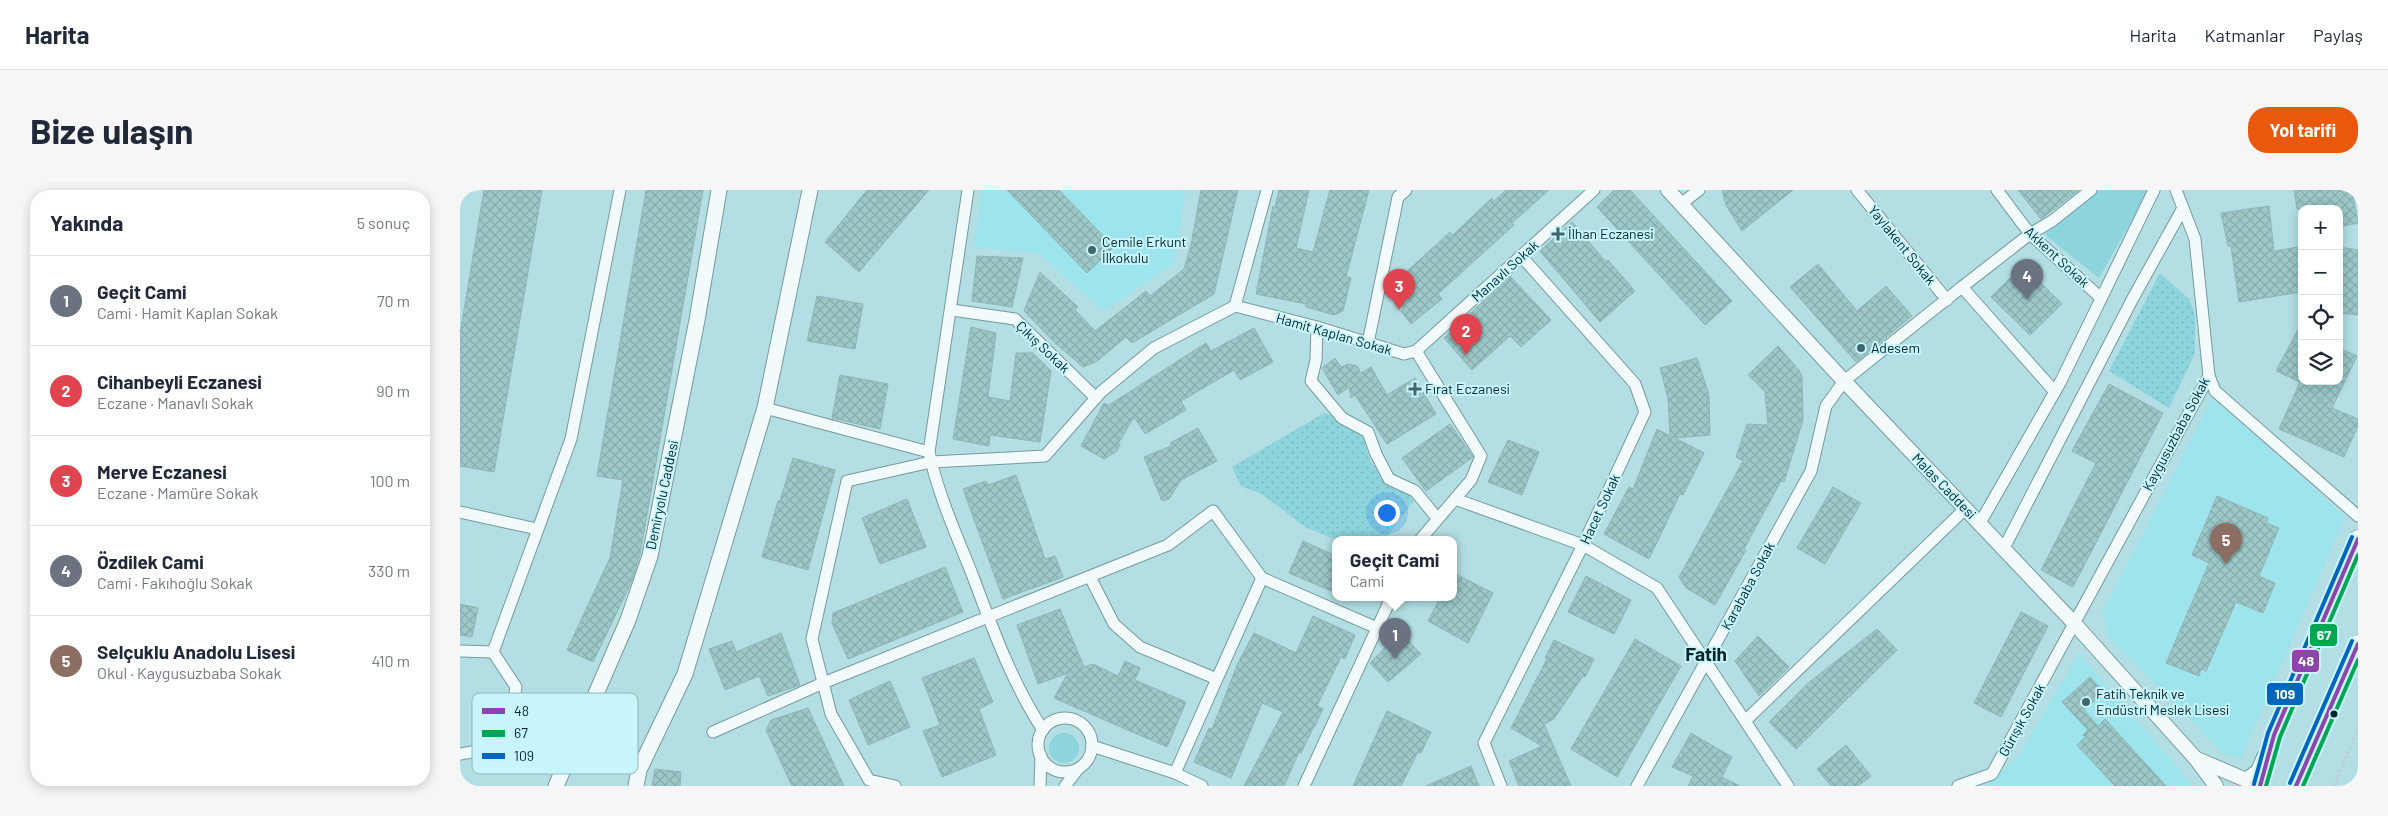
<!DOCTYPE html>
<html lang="tr">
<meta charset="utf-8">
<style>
body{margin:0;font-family:Barlow,sans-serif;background:#f6f6f7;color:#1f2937}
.controls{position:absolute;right:15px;top:15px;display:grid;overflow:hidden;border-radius:10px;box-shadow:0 2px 12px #0003}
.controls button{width:45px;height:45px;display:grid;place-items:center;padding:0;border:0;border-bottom:1px solid #e0e1e3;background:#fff;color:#1f2937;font:25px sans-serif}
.you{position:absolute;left:926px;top:322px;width:18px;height:18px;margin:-12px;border:4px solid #fff;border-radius:50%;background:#1a73e8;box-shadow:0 0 0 8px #1a73e833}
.badge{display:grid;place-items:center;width:32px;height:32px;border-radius:50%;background:#ea580c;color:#fff;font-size:16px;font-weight:700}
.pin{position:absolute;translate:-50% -41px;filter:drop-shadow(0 1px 2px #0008)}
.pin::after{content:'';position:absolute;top:26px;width:18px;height:15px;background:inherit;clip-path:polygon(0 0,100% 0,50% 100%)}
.popup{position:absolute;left:872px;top:346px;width:125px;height:65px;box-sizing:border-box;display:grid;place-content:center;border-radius:10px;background:#fff;filter:drop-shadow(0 1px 4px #0005);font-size:16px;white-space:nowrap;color:#747a83}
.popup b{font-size:19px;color:#1f2937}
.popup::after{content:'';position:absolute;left:50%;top:100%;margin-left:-10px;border:10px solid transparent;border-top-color:#fff}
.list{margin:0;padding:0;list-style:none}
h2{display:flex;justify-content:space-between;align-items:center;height:65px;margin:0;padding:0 20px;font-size:21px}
h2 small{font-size:16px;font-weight:400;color:#747a83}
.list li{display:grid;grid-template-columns:32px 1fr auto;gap:15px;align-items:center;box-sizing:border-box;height:90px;padding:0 20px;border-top:1px solid #e0e1e3}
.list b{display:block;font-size:19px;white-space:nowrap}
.list p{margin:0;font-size:16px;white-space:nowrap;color:#747a83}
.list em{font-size:16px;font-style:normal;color:#747a83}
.icon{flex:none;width:28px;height:28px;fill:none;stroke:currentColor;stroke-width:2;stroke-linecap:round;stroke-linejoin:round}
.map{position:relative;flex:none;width:1898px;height:596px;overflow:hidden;border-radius:20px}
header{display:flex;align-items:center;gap:30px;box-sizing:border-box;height:70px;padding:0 25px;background:#fff;border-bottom:1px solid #e0e1e3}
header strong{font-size:24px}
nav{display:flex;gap:28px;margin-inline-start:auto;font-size:18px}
.intro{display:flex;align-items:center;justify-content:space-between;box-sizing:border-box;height:120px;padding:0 30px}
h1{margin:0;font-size:35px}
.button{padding:12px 22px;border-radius:20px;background:#ea580c;color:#fff;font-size:18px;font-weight:700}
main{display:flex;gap:30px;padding:0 30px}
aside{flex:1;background:#fff;border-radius:20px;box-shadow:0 2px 12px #0003}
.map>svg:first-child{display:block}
</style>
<header>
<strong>Harita</strong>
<nav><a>Harita</a><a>Katmanlar</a><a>Paylaş</a></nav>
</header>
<div class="intro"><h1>Bize ulaşın</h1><a class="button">Yol tarifi</a></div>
<main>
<aside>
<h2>Yakında<small>5 sonuç</small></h2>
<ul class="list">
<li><span class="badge" style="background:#6b7280">1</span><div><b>Geçit Cami</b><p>Cami · Hamit Kaplan Sokak</p></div><em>70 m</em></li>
<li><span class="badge" style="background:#e0444e">2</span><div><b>Cihanbeyli Eczanesi</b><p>Eczane · Manavlı Sokak</p></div><em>90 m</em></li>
<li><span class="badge" style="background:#e0444e">3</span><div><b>Merve Eczanesi</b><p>Eczane · Mamüre Sokak</p></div><em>100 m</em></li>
<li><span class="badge" style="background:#6b7280">4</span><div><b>Özdilek Cami</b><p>Cami · Fakıhoğlu Sokak</p></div><em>330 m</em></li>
<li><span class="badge" style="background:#8d6e63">5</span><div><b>Selçuklu Anadolu Lisesi</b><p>Okul · Kaygusuzbaba Sokak</p></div><em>410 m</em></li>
</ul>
</aside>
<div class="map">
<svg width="1898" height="596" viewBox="0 0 1898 596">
<defs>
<pattern id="park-dots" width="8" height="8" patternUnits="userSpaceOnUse" patternTransform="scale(1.25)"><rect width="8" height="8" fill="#8dd4dd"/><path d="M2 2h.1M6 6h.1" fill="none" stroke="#78b6be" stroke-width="1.8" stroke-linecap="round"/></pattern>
<pattern id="building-cross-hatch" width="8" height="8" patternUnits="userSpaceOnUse" patternTransform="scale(1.25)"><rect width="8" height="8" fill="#9dc8c8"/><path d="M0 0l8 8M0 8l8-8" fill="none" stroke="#86acac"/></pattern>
</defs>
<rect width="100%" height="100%" fill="#b2dee4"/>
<!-- built -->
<g fill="#9de4ed">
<path d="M522,0h204l-12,73 -71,48 -64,-58 -65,-6z"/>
<path d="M1753,207l132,120 -104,241 -17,-4 -116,-118 -5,-25z"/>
<path d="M1619,463l114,133h-206l34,-34z"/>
</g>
<!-- grass -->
<g fill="#8dd4dd">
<path d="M1640,0h49l-50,88 -55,-44z"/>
<circle cx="604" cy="558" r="15"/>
</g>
<!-- park -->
<g fill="url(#park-dots)">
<path d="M1700,83l30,27 5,16v37l-26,55 -60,-37z"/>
<path d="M864,223l29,8 10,15 8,27 43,37 -29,40h-48l-32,-13 -43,-33 -21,-8 -9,-19z"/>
</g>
<!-- building -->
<g fill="url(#building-cross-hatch)" stroke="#91b4b5">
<path d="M24,0h58l-48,282 -34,-6v-132z"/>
<path d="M186,0h57l-63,365 -9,28 -38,79 -26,-12 43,-92 13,-78 -26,-4z"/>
<path d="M407,0h62l-70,82 -34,-30z"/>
<path d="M547,0h52l55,57 -27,26z"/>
<path d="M741,0h37l-24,104 -82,49 -6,-6 -30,25 -13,5 -28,-24 -31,-32 16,-39 38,35 -3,3 20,21 51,-40 4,5 34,-27 7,-24z"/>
<path d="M819,0h30l-13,58 17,4 17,-62h39l-23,87 5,1 -8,33 -9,4 -28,-8v-3l-50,-10 17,-88 2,1z"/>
<path d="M1046,0h43l-37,33 2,2 -76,69 4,5 -31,25 -10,-13 3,-3 -9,-11 4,-4 -7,-8 58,-53 3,3 39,-37 2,3z"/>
<path d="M1154,0h16l102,111 -27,24 -108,-118z"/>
<path d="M1262,0h71l-51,41 -16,-26z"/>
<path d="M1558,0h61l-38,29z"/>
<path d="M1834,0h58l6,33 -19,4v-18h-42z"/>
<path d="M1809,16l5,45 24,-4 4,22v23l-63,10 -8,-56h-3l-7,-33z"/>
<path d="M1112,32l34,40 2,-2 27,31 -35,31 -60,-71z"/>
<path d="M1879,57l19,3v65l-19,-2z"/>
<path d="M517,66l46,2 -11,49 -40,-6z"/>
<path d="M1358,74l39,47 29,-25 26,30 -56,46 -66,-75z"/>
<path d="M1563,75l39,39 -32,31 -39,-38z"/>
<path d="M1050,86l41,44 -30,27 -11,-11 -38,34 -28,-32z"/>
<path d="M357,106l46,8 -8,45 -48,-8z"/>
<path d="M1842,132v59h37v-33l18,8 -25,52 26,11v7l-14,31 -65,-28 21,-47 -24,-11z"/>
<path d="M511,137l25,6 -8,64 22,4 6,-48h17l18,18 -11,71 -50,-7 -1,11 -36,-7z"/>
<path d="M794,138l19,34 -33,18 -6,-10 -53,31 5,9 -41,24 -11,-17 -16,27 2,1 -3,6 -13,8 -23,-13 23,-43 5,2 97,-62 5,8z"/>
<path d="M1318,156l21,24 3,7 1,43 -19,62 -3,-1 -37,68 2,1 -31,55 -29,-17 -7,-11 64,-116 -7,-4 11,-33 21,1 -3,-33 -17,-17z"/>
<path d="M875,168l6,9 7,-3 9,2 4,7 10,-6 16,28 28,-17 21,36 -49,30 -32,-49 -4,3 -2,-11 -11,8 -16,-27z"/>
<path d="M1237,168l12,37 1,40 -35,3 29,15 -21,42 -3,-1 -31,65 -45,-25 25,-47 4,2 24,-60 13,7 -2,-38 -8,-30z"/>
<path d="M380,185l48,9 -8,45 -48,-11z"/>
<path d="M1649,194l54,29 -90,174 -32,-17 55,-107 -24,-12z"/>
<path d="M990,234l23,33 -47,34 -24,-33z"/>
<path d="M738,238l19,33 -36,19 -12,19 -7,2 -18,-44 27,-11 -1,-3z"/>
<path d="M1048,250l31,12 -17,43 -34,-13z"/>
<path d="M333,268l42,12 -27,100 -46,-13 16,-56h2z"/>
<path d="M556,285l29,84 10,-3 8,21 -60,22 -40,-110 23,-8 2,4z"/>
<path d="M1373,297l28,16 -36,61 -28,-16z"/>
<path d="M1757,306l51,22 -2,5 13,5 -20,48 16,7 -12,30 -27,-11 -30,69 -5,-2 -2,7 -33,-13 43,-100 -17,-8z"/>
<path d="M447,309l19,48 -46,17 -18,-46z"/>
<path d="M843,351l33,15v37l-47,-20z"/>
<path d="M485,377l18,45 -115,47 -16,-36 1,-10z"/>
<path d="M994,383l39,20 -25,50 -40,-22 12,-23h14z"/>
<path d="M1126,386l45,24 -17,34 -46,-22z"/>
<path d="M0,414l18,4 -6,29 -12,-2z"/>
<path d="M600,419l24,58 9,-3 25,12 7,-15 15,7 -5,12 51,22 -19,45 -113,-49 14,-25 -30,11 -21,-59z"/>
<path d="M1561,422l27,14 -47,91 -27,-14z"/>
<path d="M853,426l42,19 -10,24 -4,-2 -24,49 6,3 -8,17h-1l-13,27 -2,-1 -15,34h-40l39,-74 -21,-9 -31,75 -37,-16 15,-34 3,1 26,-66 16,-30 42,20z"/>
<path d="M1417,439l20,21 -101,99 -27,-27 38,-38z"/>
<path d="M940,442l21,22 -33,28 -18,-19z"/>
<path d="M321,443l19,52 -32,11 -9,-20 -34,14 -16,-41 23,-8 4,11z"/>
<path d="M1298,446l31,31 -30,29 -24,-35z"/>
<path d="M1175,449l46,27 -64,111 -46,-28z"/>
<path d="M1094,450l40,19 -9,18 -2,-1 -29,43 -10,5 27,62h-52l-10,-25 33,-15 -31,-18 36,-69 -2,-1z"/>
<path d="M514,468l19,44 -14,7 17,46 -54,22 -19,-46 17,-6 -18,-47z"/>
<path d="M1630,487l14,15 -20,18 14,16 7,-7 61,67h-51l-38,-41 8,-8 -2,-2 5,-5 -26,-28z"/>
<path d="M430,491l20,46 -42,18 -19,-45z"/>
<path d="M348,518l36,78h-52l-26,-56 5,-10z"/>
<path d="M927,521l44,21 -10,21 -3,-1 -17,34h-48z"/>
<path d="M1231,543l41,24 -10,20 18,9h-52l5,-10 -21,-9z"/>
<path d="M1386,555l25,31 -13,10h-27l-14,-17z"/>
<path d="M1011,576l8,20h-53z"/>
<path d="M195,579l26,3 -1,14h-28z"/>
</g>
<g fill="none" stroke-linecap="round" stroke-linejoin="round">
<defs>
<g id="minor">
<path d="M508,0l-39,262c9,42 27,82 43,122 20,53 40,109 71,156"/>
<path d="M1397,0l90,110"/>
<path d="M1537,0l33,44 71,64"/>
<path d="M1221,14l18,-14"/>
<path d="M1502,97l68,-53 22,-13 39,-31"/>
<path d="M775,116l32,-116"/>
<path d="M492,120l63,9 81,79"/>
<path d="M857,137l-1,33 -5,21 31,37 26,14 8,22 13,25 26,12 22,27"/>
<path d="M908,153l30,-146 8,-7"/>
<path d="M956,161l178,-161"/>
<path d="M1749,186l6,15 143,125"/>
<path d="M305,218l164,44"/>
<path d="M995,309l128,46 74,43 131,198"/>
<path d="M0,322l77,17"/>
<path d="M1520,333l81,-142 93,-191"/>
<path d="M1544,358l129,-250 50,-90"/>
<path d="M630,387l24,47 26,23 77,32"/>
<path d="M0,461l33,1"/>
<path d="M33,462l78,-213 49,-249"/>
<circle cx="605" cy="555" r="27"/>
<path d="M1285,531l221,-213"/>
<path d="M253,542l110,-49 345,-138 45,-34 49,67 115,50"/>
<path d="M632,556l83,27 27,13"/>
<path d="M0,564l28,-5 25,-46 3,-16 -23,-35"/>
<path d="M715,583l87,-195"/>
<path d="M435,596l-26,-6 -38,-66 -19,-75 35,-158 84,-19 114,-6 56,-64 53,-44 81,-42 82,21 87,27 12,-3 65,105 -10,24 -51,60"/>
<path d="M580,596l1,-30"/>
<path d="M605,596l13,-17"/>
<path d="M844,596l87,-188"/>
<path d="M1041,596l-17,-43 99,-198 62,-133 -10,-28 -113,-127"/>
<path d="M1177,596l174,-315 15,-65 18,-25 118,-94 93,105"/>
<path d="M1498,596l34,-12 217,-398 -14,-137 -19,-49"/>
</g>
<g id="tertiary">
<path d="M1208,0l176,191 229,241 123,137 20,27"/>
<path d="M1737,569l49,21 12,-9 6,-14"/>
</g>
<g id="secondary">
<path d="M96,596l72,-166 22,-64 47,-236 22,-130"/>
<path d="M176,596l3,-16 46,-96 80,-266 45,-218"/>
</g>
<g id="trunk">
<path d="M1800,596l14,-51 84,-196"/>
<path d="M1836,596l62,-142"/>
</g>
</defs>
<!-- minor casing -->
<use href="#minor" stroke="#769a9e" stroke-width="13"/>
<!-- tertiary casing -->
<use href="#tertiary" stroke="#769a9e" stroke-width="16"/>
<!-- secondary casing -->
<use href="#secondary" stroke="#769a9e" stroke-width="17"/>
<!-- trunk casing -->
<use href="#trunk" stroke="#769a9e" stroke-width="19"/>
<!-- path -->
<path stroke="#c0cdd0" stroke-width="2.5" stroke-dasharray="2.5 2.5" stroke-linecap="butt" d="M1874,596l24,-57"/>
<!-- minor -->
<use href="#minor" stroke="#f3fafb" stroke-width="11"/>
<!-- tertiary -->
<use href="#tertiary" stroke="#f3fafb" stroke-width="14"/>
<!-- secondary -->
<use href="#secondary" stroke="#f3fafb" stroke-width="15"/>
<!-- trunk -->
<use href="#trunk" stroke="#f3fafb" stroke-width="18"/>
<defs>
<g id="bus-1">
<path d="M1800,596l14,-51 84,-196"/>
<path d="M1836,596l62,-142"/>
</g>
<g id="bus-2">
<path d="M1806,596l14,-49 78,-182"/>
<path d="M1843,596l55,-126"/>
</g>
<g id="bus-3">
<path d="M1830,593l62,-142"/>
<path d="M1794,594l14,-51 84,-196"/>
</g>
</defs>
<!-- bus-1 casing -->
<use href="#bus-1" stroke="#c7f5fb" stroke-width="8"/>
<!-- bus-2 casing -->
<use href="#bus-2" stroke="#c7f5fb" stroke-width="8"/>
<!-- bus-3 casing -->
<use href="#bus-3" stroke="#c7f5fb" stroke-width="8"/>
<!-- bus-1 -->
<use href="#bus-1" stroke="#8e44ad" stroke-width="4"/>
<!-- bus-2 -->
<use href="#bus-2" stroke="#00a651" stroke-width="4"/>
<!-- bus-3 -->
<use href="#bus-3" stroke="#0065bd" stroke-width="4"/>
</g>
<!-- markers -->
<g fill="#40666c" stroke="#c7f5fb" stroke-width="2">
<path d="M1095.5 36.5h5v5h5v5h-5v5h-5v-5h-5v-5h5z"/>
<circle cx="632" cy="60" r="5"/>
<circle cx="1401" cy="158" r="5"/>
<path d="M952.5 191.5h5v5h5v5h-5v5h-5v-5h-5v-5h5z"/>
<circle cx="1626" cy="512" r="5"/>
</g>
<circle fill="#03262b" stroke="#c7f5fb" stroke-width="2" cx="1874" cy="524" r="4.5"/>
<g text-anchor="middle" stroke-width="4" stroke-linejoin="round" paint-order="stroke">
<!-- poi labels -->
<g font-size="14" fill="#03262b" stroke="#c7f5fb" text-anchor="start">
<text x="1108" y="49">İlhan Eczanesi</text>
<text x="642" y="57">Cemile Erkunt<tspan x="642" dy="16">İlkokulu</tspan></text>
<text x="1411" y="163">Adesem</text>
<text x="965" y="204">Fırat Eczanesi</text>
<text x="1636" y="509">Fatih Teknik ve<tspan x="1636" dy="16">Endüstri Meslek Lisesi</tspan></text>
</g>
<!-- street labels -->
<g font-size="14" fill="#03262b" stroke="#c7f5fb">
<text transform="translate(1442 55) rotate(51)" y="5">Yaylakent Sokak</text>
<text transform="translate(1597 67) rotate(43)" y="5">Akkent Sokak</text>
<text transform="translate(1045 81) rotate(-42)" y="5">Manavlı Sokak</text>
<text transform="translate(874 144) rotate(16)" y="5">Hamit Kaplan Sokak</text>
<text transform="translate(583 157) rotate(44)" y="5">Çıkış Sokak</text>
<text transform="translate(1716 244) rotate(-62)" y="5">Kaygusuzbaba Sokak</text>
<text transform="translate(1484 296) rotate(46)" y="5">Malas Caddesi</text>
<text transform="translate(202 305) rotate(-78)" y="5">Demiryolu Caddesi</text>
<text transform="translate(1140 319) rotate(-65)" y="5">Hacet Sokak</text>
<text transform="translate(1288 396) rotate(-62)" y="5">Karababa Sokak</text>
<text transform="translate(1562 530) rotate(-61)" y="5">Gürışık Sokak</text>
</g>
<!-- district labels -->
<g font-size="19" font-weight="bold" fill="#03262b" stroke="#c7f5fb">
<text x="1246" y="471">Fatih</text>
</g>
</g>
<!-- legend -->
<rect x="12" y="503" width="166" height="81" rx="8" fill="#c7f5fb" stroke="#8cb7bd" stroke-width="1"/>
<rect x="22" y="518" width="23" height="6" fill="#8e44ad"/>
<rect x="22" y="540" width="23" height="7" fill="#00a651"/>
<rect x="22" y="563" width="23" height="6" fill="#0065bd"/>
<g font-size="14" fill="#03262b">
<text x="54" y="526">48</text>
<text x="54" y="548">67</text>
<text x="54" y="571">109</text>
</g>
<g stroke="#c7f5fb" stroke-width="2">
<rect x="1849" y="433" width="29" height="24" rx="5" fill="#00a651"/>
<rect x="1831" y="459" width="29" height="24" rx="5" fill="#8e44ad"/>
<rect x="1806" y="492" width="38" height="24" rx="5" fill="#0065bd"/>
</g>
<g font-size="14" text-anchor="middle" font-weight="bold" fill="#fff">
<text x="1864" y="450">67</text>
<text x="1846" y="476">48</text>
<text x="1825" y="509">109</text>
</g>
</svg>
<div class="controls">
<button>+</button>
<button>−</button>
<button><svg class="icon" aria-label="locate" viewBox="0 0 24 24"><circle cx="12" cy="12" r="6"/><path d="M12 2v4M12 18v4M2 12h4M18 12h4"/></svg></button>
<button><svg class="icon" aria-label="layers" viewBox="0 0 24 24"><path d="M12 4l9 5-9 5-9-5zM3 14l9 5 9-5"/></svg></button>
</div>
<div class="you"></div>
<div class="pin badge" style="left:935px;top:469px;background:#6b7280">1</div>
<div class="popup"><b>Geçit Cami</b>Cami</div>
<div class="pin badge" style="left:1006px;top:165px;background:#e0444e">2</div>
<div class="pin badge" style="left:939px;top:120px;background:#e0444e">3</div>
<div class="pin badge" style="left:1567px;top:110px;background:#6b7280">4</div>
<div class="pin badge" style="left:1766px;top:374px;background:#8d6e63">5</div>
</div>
</main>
